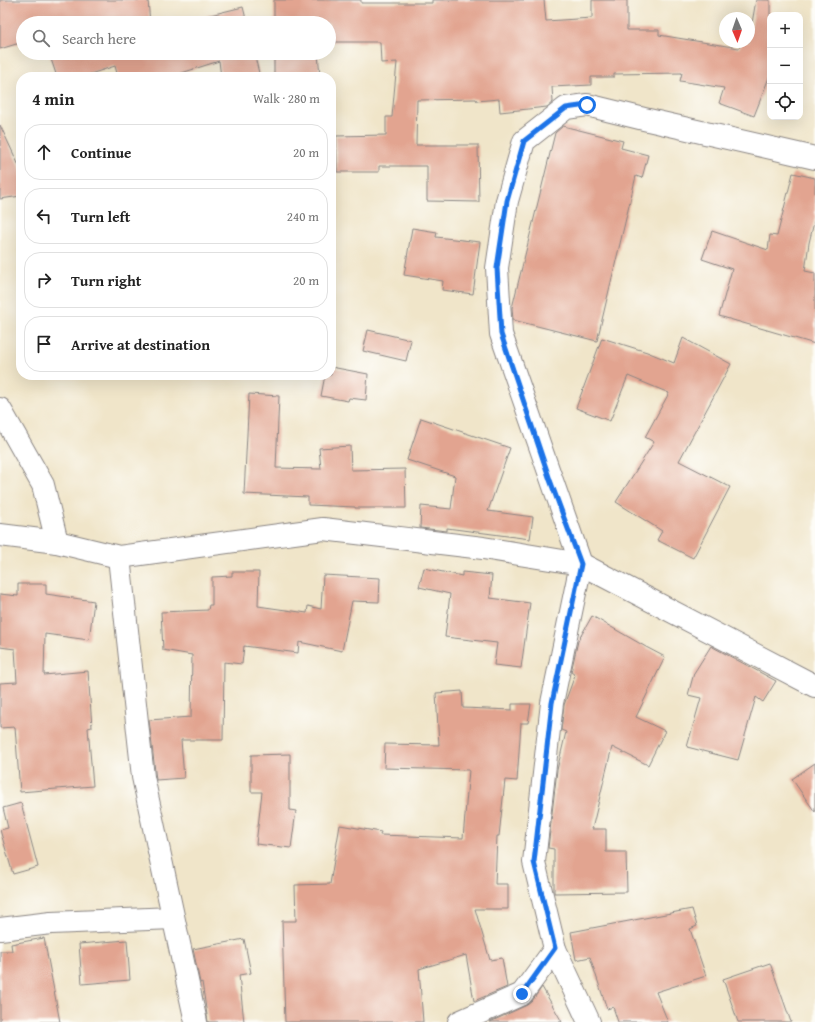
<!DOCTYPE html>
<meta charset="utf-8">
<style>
body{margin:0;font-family:"Gentium Book Plus",serif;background:#f6f6f6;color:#222}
.controls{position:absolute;right:12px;top:12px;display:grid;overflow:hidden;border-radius:8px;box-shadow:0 4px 16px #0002}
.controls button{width:36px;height:36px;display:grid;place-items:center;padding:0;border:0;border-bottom:1px solid #e0e0e0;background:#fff;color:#222;font:20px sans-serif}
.compass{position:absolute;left:719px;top:12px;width:36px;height:36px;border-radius:50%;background:#fff;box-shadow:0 4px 16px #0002;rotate:178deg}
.stop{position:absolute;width:12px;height:12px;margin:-9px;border:3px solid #1a73e8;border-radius:50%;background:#fff}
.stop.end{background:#1a73e8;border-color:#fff;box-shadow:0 1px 4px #0008}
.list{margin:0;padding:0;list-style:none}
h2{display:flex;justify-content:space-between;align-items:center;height:52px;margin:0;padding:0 16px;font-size:17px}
h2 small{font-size:13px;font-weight:400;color:#767676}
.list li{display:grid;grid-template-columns:26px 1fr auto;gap:12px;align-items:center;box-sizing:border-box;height:56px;margin:0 8px 8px;padding:0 8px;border:1px solid #e0e0e0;border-radius:16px}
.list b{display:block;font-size:15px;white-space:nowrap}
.list em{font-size:13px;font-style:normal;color:#767676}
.icon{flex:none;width:22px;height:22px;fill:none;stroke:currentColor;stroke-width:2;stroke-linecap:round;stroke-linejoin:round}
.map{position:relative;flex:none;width:815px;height:1022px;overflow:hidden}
.search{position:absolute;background:#fff;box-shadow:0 4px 16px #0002;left:16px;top:16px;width:320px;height:44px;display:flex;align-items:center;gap:10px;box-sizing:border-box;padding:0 14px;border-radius:22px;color:#767676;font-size:15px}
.panel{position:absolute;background:#fff;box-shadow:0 4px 16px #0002;left:16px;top:72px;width:320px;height:308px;border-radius:16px}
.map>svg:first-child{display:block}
</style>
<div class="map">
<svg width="815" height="1022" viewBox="0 0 815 1022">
<rect width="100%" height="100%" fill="#fdfcf7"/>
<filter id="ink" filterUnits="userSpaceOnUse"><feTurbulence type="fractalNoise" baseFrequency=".025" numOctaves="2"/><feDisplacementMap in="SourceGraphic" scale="8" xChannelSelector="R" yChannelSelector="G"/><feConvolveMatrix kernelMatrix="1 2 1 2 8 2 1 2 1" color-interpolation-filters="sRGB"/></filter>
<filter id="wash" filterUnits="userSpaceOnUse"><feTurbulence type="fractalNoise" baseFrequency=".012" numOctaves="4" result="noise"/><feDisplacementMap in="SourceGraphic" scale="16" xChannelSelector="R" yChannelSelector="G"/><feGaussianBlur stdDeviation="0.9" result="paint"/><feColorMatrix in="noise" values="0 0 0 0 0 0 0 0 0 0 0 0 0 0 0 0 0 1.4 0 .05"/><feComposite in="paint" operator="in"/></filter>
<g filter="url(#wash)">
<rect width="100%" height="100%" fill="#f0e5c9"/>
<g id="blocks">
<!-- building -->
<g fill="#e2a490">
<path d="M0,0h148l2,23h-127v19l-23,7z"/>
<path d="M274,0h87v3h71v-3h112l2,21 46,-3v-18h35v30h32v5l80,13 3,-6h7v-13h2l5,-29h14v75l-16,41 -35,-13 5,-15 -44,-7 2,-8 -68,1v3h-23v8l-39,2 1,15 -6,5 -47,5 -1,-13 -22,2 -1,-2 -59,1 -1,45h62l1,57 -52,-1v-35h-48v6h-42l-1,-36 50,-1v-18h6l5,-55 -16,1 -1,-21h-51v-19h-55z"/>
<path d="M243,7l4,16h-48l8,-3 -1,-4z"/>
<path d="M49,53h205l6,24h-39l-2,-16 -50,16h-51l-3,-11 -34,11h-24z"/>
<path d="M274,53h44l2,24h-46z"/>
<path d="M0,125l21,45v26l-21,3z"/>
<path d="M563,126l60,15 -2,7 27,7 -6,23 -6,-2 -39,165 -84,-21 -1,-12 43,-175z"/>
<path d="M793,173l22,5v40l-6,25 -4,28 10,2v71l-96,-28 13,-47 -30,-10 10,-28 56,19 2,-15 7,1z"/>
<path d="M412,228l25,4 -1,5 44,5 -7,52 -31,-4 1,-9 -39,-6z"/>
<path d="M368,330l43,10 -5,21 -43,-10z"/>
<path d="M602,338l45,14 27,11 9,-25 48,26 -52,97 51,26 -37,71 -36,-18 5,-9 -46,-29 38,-60 -9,-5 24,-44 -41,-17 -18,45 -34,-13z"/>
<path d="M331,367l37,7 -2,26 -17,-2 -1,3 -27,-5 4,-21h6z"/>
<path d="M249,394l30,2 -3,72 45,1 -2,-21 31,-2 1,24 54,-1 1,39h-51v-1l-47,-2v-8l-64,-3z"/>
<path d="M421,418l89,30 -22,63 45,6 -3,22 -83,-11v3l-27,-3 1,-22 30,3 4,-33 -48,-16z"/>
<path d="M424,568l38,8v-4l30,3 -2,23 40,5 -9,65 -27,-3 3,-22 -52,-6 5,-43 -31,-7z"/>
<path d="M232,572h27l-1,34 49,7 1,-7 13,3 2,-34 57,3 -1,24 -27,-1 -10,50 -43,-9 -1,11 -54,-7 -2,18 -18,-2 -1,78h-42l3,38 -28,2 -7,-60 42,-3 1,-62 -29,-5 -2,-38 47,-2 1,-5h3v-28l20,-1z"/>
<path d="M18,584h28v10l48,7 -5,39 -44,-6 -1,41 44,-4 4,56 -4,1 5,58 -73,6 -5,-65 -15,1v-45l17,-1 -2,-33 -15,-2v-53l18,2z"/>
<path d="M592,616l54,31 19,10 -29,60 29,14 -17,34 -36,-18 -20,82h14v23h20l1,40 -73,1v-44l-6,-1 9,-78 9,-38 -5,-2 3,-25 11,-30 -4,-3 7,-31z"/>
<path d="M711,646l65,35 -13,21 -7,-5 -18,63 -51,-13 14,-49 -13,-3 6,-22z"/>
<path d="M462,691l1,17 49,2v-6h19l-3,19h-7l-4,58 -12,-1 -6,56h-2l-2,48h13v25h-33l15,51 12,-2 5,29 -33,14 -8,-46 -47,14 4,53h-138l-3,-101h14l-1,-36 35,-1 10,-59 41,7 -1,3 83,3 6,-68 -85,-2 1,-24 54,1 -3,-52z"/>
<path d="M290,754v56l6,1 -5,37 -35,-4 6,-52h-11v-37z"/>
<path d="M815,763v49l-23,-33z"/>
<path d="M21,803l17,64 -25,7 -13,-44 8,-2 -5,-20z"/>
<path d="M692,909l5,17 -7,3 16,47 -50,16 12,30h-50l-5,-15 -6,2 -17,-52 -14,3 -5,-28z"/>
<path d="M44,938l16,84h-60v-71h12l-1,-7z"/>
<path d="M244,939l7,34 -12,2 5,47h-36l-6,-40 -2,1 -7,-34z"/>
<path d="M127,940l3,40 -48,4 -3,-40z"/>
<path d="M770,963l21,59h-53l-15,-43z"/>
<path d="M542,987l20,35h-72l37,-17 5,-4z"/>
</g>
</g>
</g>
<g filter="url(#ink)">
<use href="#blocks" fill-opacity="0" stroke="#898482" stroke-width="1"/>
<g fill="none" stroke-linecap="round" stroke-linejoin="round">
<defs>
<g id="street">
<path d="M0,409l43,76 14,57"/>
<path d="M0,535l57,7 62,15 204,-28 160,19 98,16 234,122"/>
<path d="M119,557l24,220 53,245"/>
<path d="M0,929l51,-6 122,-5"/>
<path d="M459,1022l63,-28 33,-45"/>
<path d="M589,1022l-34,-73 -21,-87 18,-159 29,-139 -80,-230 -4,-66 10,-67 17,-60 42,-33 21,-3 57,14 171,39"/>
</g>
</defs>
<!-- street casing -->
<use href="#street" stroke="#898482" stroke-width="24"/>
<!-- street -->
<use href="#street" stroke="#fff" stroke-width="22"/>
</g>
</g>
<g fill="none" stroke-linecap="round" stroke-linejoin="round" filter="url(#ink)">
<!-- route -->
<path stroke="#1a73e8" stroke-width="5" d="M522,994l33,-46 -21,-86 18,-159 29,-139 -31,-84 -49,-146 -4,-66 10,-67 17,-60 42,-33 21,-3"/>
</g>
</svg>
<div class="controls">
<button>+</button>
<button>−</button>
<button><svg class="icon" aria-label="locate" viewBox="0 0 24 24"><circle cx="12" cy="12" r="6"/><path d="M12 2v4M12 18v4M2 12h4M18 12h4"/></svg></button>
</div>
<svg class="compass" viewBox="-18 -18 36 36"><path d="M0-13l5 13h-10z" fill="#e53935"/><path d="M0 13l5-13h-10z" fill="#767676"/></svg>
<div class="stop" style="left:587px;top:105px"></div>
<div class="stop end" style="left:522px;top:994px"></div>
<div class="search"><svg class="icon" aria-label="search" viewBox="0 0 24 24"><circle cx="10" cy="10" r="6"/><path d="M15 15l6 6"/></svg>Search here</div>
<section class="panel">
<h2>4 min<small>Walk · 280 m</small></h2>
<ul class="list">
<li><svg class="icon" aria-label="ahead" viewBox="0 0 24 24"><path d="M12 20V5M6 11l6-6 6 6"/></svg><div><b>Continue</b></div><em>20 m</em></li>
<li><svg class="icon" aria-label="left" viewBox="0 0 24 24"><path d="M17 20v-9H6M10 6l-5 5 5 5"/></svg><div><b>Turn left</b></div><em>240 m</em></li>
<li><svg class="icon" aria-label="right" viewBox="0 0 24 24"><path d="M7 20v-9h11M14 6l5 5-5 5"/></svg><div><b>Turn right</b></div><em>20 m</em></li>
<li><svg class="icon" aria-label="arrive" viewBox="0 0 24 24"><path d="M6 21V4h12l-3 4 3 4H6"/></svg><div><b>Arrive at destination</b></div></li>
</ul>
</section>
</div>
